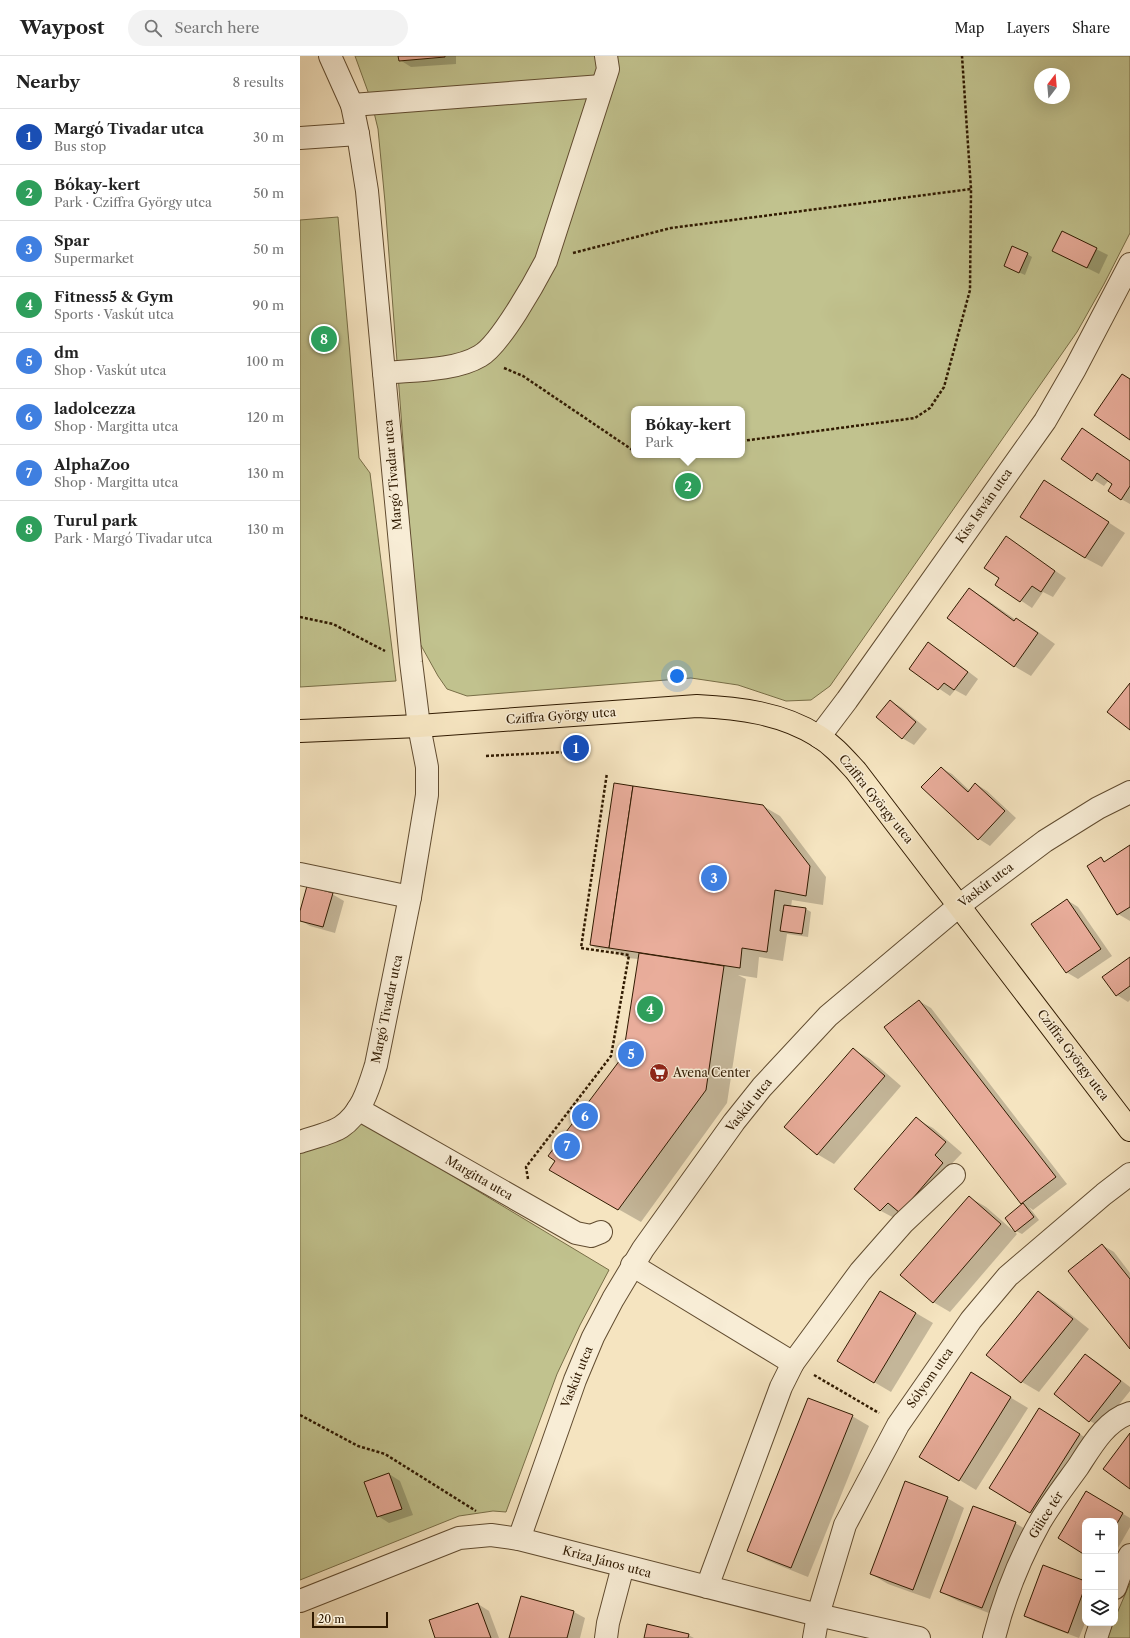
<!DOCTYPE html>
<meta charset="utf-8">
<style>
body{margin:0;font-family:"Libre Caslon Text",serif;background:#f2f2f2;color:#222}
.controls{position:absolute;right:12px;bottom:12px;display:grid;overflow:hidden;border-radius:8px;box-shadow:0 4px 16px #0002}
.controls button{width:36px;height:36px;display:grid;place-items:center;padding:0;border:0;border-bottom:1px solid #e0e0e0;background:#fff;color:#222;font:20px sans-serif}
.compass{position:absolute;left:734px;top:12px;width:36px;height:36px;border-radius:50%;background:#fff;box-shadow:0 4px 16px #0002;rotate:16deg}
.scale{position:absolute;left:12px;bottom:10px;width:76px;box-sizing:border-box;padding-left:4px;border:2px solid #301a00;border-top:0;font-size:11px;line-height:14px;white-space:nowrap;color:#301a00;-webkit-text-stroke:3px #f8edd6;paint-order:stroke}
.you{position:absolute;left:377px;top:620px;width:14px;height:14px;margin:-10px;border:3px solid #fff;border-radius:50%;background:#1a73e8;box-shadow:0 0 0 6px #1a73e833}
.badge{display:grid;place-items:center;width:26px;height:26px;border-radius:50%;background:#8f2418;color:#fff;font-size:13px;font-weight:700}
.pin{position:absolute;translate:-50% -50%;border:2px solid #fff;box-shadow:0 1px 4px #0006}
.popup{position:absolute;left:331px;top:350px;width:114px;height:52px;box-sizing:border-box;display:grid;place-content:center;border-radius:8px;background:#fff;filter:drop-shadow(0 1px 3px #0005);font-size:13px;white-space:nowrap;color:#767676}
.popup b{font-size:15px;color:#222}
.popup::after{content:'';position:absolute;left:50%;top:100%;margin-left:-8px;border:8px solid transparent;border-top-color:#fff}
.list{margin:0;padding:0;list-style:none}
h2{display:flex;justify-content:space-between;align-items:center;height:52px;margin:0;padding:0 16px;font-size:17px}
h2 small{font-size:13px;font-weight:400;color:#767676}
.list li{display:grid;grid-template-columns:26px 1fr auto;gap:12px;align-items:center;box-sizing:border-box;height:56px;padding:0 16px;border-top:1px solid #e0e0e0}
.list b{display:block;font-size:15px;white-space:nowrap}
.list p{margin:0;font-size:13px;white-space:nowrap;color:#767676}
.list em{font-size:13px;font-style:normal;color:#767676}
.icon{flex:none;width:22px;height:22px;fill:none;stroke:currentColor;stroke-width:2;stroke-linecap:round;stroke-linejoin:round}
.map{position:relative;flex:none;width:830px;height:1582px;overflow:hidden}
header{display:flex;align-items:center;gap:24px;box-sizing:border-box;height:56px;padding:0 20px;background:#fff;border-bottom:1px solid #e0e0e0}
header strong{font-size:19px}
nav{display:flex;gap:22px;margin-inline-start:auto;font-size:14px}
.search{width:280px;height:36px;background:#f2f2f2;display:flex;align-items:center;gap:10px;box-sizing:border-box;padding:0 14px;border-radius:22px;color:#767676;font-size:15px}
main{display:flex}
aside{flex:1;background:#fff}
.map>svg:first-child{display:block}
</style>
<header>
<strong>Waypost</strong>
<div class="search"><svg class="icon" aria-label="search" viewBox="0 0 24 24"><circle cx="10" cy="10" r="6"/><path d="M15 15l6 6"/></svg>Search here</div>
<nav><a>Map</a><a>Layers</a><a>Share</a></nav>
</header>
<main>
<aside>
<h2>Nearby<small>8 results</small></h2>
<ul class="list">
<li><span class="badge" style="background:#1a4fb4">1</span><div><b>Margó Tivadar utca</b><p>Bus stop</p></div><em>30 m</em></li>
<li><span class="badge" style="background:#2e9e5b">2</span><div><b>Bókay-kert</b><p>Park · Cziffra György utca</p></div><em>50 m</em></li>
<li><span class="badge" style="background:#3f7fe0">3</span><div><b>Spar</b><p>Supermarket</p></div><em>50 m</em></li>
<li><span class="badge" style="background:#2e9e5b">4</span><div><b>Fitness5 &amp; Gym</b><p>Sports · Vaskút utca</p></div><em>90 m</em></li>
<li><span class="badge" style="background:#3f7fe0">5</span><div><b>dm</b><p>Shop · Vaskút utca</p></div><em>100 m</em></li>
<li><span class="badge" style="background:#3f7fe0">6</span><div><b>ladolcezza</b><p>Shop · Margitta utca</p></div><em>120 m</em></li>
<li><span class="badge" style="background:#3f7fe0">7</span><div><b>AlphaZoo</b><p>Shop · Margitta utca</p></div><em>130 m</em></li>
<li><span class="badge" style="background:#2e9e5b">8</span><div><b>Turul park</b><p>Park · Margó Tivadar utca</p></div><em>130 m</em></li>
</ul>
</aside>
<div class="map">
<svg width="830" height="1582" viewBox="0 0 830 1582">
<rect width="100%" height="100%" fill="#f5e4c0"/>
<filter id="stains"><feTurbulence type="fractalNoise" baseFrequency=".005" numOctaves="4"/><feColorMatrix values="0 0 0 0 .2 0 0 0 0 .09 0 0 0 0 .02 0 0 0 .5 -.17"/></filter>
<radialGradient id="worn" r=".72"><stop offset=".6" stop-color="#630" stop-opacity="0"/><stop offset="1" stop-color="#630" stop-opacity=".3"/></radialGradient>
<!-- green -->
<g fill="#c1c28e" stroke="#786e47" fill-rule="evenodd">
<path d="M55,0h775v177l-26,51 -27,48 -247,354 -19,14 -25,1 -48,-16 -47,-7 -224,18 -20,-7 -9,-13 -20,-36 -33,-438 -7,-73 -7,-29zM740,18h24v24h-24zM334,353h108v46h-108z"/>
<path d="M38,161l21,241 11,15 26,208 -96,6v-467z"/>
<path d="M53,1060l256,154 -29,55 -23,49 -51,138 -13,-1 -34,5 -159,64v-438z"/>
<path d="M830,1527v55h-23l6,-15h2v-5z"/>
</g>
<!-- shadow -->
<g fill="#0003">
<path d="M99,0h57v8l-45,3 -11,-7z"/>
<path d="M762,176l46,23 -9,19 -46,-23z"/>
<path d="M727,198l5,3 -7,18 -20,-9z"/>
<path d="M794,380l36,25v43l-9,-5 -7,-16 -5,-3 -5,6 -42,-27z"/>
<path d="M744,425l81,52 -23,34 -17,-9z"/>
<path d="M706,482l60,40 -13,19 -10,-5 -11,16 -36,-24 4,-6z"/>
<path d="M669,533l17,10 30,21 1,-1 17,10 21,15 -24,32 -17,-10z"/>
<path d="M628,588l12,6 38,29 -12,17 -11,-6 -5,6 -40,-27z"/>
<path d="M591,645l11,7 25,21 -13,16 -12,-7z"/>
<path d="M641,712l11,6 18,17 6,-7 11,7 29,27 -26,28 -11,-7z"/>
<path d="M463,750l17,10 46,61 -3,28 -31,-5 -1,7 15,2 5,3 -3,25 -21,-3 -4,27 -24,-4 -2,21 -19,-3 8,4 -19,124 -86,119 -69,-39 52,-127 15,-97 -12,-1 -12,-7 -19,-3 -5,-3z"/>
<path d="M830,790v75l-12,-7 -17,-55 5,3z"/>
<path d="M32,838l12,7 -9,32 -25,-7 -10,-6v-5z"/>
<path d="M767,844l11,7 34,49 -34,23 -12,-7z"/>
<path d="M830,902v42l-2,2 -11,-7z"/>
<path d="M619,945l12,7 136,176 -34,26 -4,-3 10,13 -17,14 -6,-3 8,-27 -2,-1z"/>
<path d="M553,993l17,10 31,27 -67,78 -17,-10z"/>
<path d="M616,1063l17,9 29,25 -64,67 -17,-9 -26,-22z"/>
<path d="M669,1141l17,10 31,27 -67,78 -17,-10z"/>
<path d="M802,1189l12,7 16,21v75z"/>
<path d="M738,1236l17,10 34,27 -50,63 -17,-10 -34,-27z"/>
<path d="M597,1246l36,21 -42,69 -17,-10z"/>
<path d="M786,1299l11,7 33,25v4l-29,36 -11,-6z"/>
<path d="M688,1328l40,24 -52,82 -56,-34z"/>
<path d="M552,1360l17,10 -61,151 -42,-17 -17,-10z"/>
<path d="M756,1364l40,24 -49,78 -56,-34z"/>
<path d="M89,1418l11,7 13,34 -24,8 -11,-7z"/>
<path d="M786,1436l44,26v9l-15,26v-32h-30v32l-26,-15z"/>
<path d="M647,1442l17,10 -34,91 -42,-15 -17,-10z"/>
<path d="M715,1467l17,10 -33,84 -41,-16 -17,-9z"/>
<path d="M785,1526v41l-6,15 -43,-16 -11,-6z"/>
<path d="M221,1541l53,15 11,6 -5,20h-70z"/>
<path d="M178,1548l11,7 10,27h-63z"/>
<path d="M388,1579l6,3h-49z"/>
</g>
<!-- building -->
<g fill="#e9ad9b" stroke="#301a00">
<path d="M98,0h47v1l-46,4z"/>
<path d="M762,175l35,17 -10,20 -35,-17z"/>
<path d="M712,190l16,7 -9,20 -15,-7z"/>
<path d="M822,318l8,5v61l-36,-25z"/>
<path d="M782,372l48,33v25l-9,14 -13,-9 4,-7 -15,-11 -5,8 -31,-22z"/>
<path d="M744,424l65,42 -24,36 -65,-41z"/>
<path d="M706,480l49,35 -14,21 -9,-6 -12,16 -25,-17 4,-7 -15,-10z"/>
<path d="M669,532l45,33 2,-3 22,15 -24,34 -67,-49z"/>
<path d="M628,586l40,30 -14,18 -10,-7 -6,7 -29,-21z"/>
<path d="M830,627v47l-23,-18z"/>
<path d="M590,644l26,22 -14,17 -26,-22z"/>
<path d="M641,711l27,25 7,-9 30,28 -27,29 -57,-53z"/>
<path d="M314,727l19,3 -24,162 -19,-3z"/>
<path d="M333,730l130,19 47,61 -4,30 -31,-6 -8,62 -25,-4 -2,20 -131,-20z"/>
<path d="M830,789v62l-13,8 -30,-49 14,-9 3,5z"/>
<path d="M7,830l26,7 -10,34 -23,-6v-10z"/>
<path d="M767,843l34,50 -35,24 -35,-49z"/>
<path d="M484,849l22,3 -4,26 -22,-3z"/>
<path d="M339,897l85,13 -18,124 -88,120 -69,-40 6,-9 -7,-5 75,-100z"/>
<path d="M830,901v29l-14,10 -14,-19z"/>
<path d="M619,944l137,177 -35,27 -137,-177z"/>
<path d="M553,992l32,28 -68,79 -33,-28z"/>
<path d="M616,1061l30,25 -11,13 8,8 -43,50 -12,-10 -8,8 -26,-22z"/>
<path d="M669,1140l32,28 -68,79 -33,-28z"/>
<path d="M723,1147l11,14 -19,15 -10,-14z"/>
<path d="M802,1188l28,35v70l-62,-78z"/>
<path d="M580,1235l36,22 -42,70 -37,-22z"/>
<path d="M738,1235l35,28 -52,64 -35,-28z"/>
<path d="M785,1298l36,27 -32,41 -35,-28z"/>
<path d="M671,1316l40,25 -52,84 -40,-24z"/>
<path d="M508,1342l45,17 -62,153 -44,-17z"/>
<path d="M739,1352l41,26 -50,79 -41,-25z"/>
<path d="M830,1377v56l-27,-20z"/>
<path d="M89,1417l13,36 -25,8 -13,-35z"/>
<path d="M605,1425l43,16 -35,93 -43,-16z"/>
<path d="M786,1435l37,22 -8,14v-6h-30v34l-27,-17z"/>
<path d="M673,1450l43,16 -34,86 -42,-16z"/>
<path d="M743,1509l42,16v6l-17,46 -44,-17z"/>
<path d="M221,1540l53,15 -7,27h-58z"/>
<path d="M178,1547l13,35h-56l-6,-18z"/>
<path d="M347,1568l42,10 -1,4h-44z"/>
</g>
<g fill="none" stroke-linecap="round" stroke-linejoin="round">
<defs>
<g id="minor">
<path d="M52,49l250,-19"/>
<path d="M0,82l58,-4"/>
<path d="M84,317c29,-3 71,-2 96,-17 20,-11 55,-74 66,-95l62,-192 -2,-13"/>
<path d="M519,681l28,-37 198,-279 30,-52 55,-105"/>
<path d="M0,818l110,23"/>
<path d="M58,1053l218,124 15,3 10,-4"/>
<path d="M0,1086c11,-4 32,-9 41,-15 21,-14 28,-40 35,-62l34,-168 17,-102v-28l-8,-41 -8,-64 -44,-471 -9,-57 -6,-29 -22,-49"/>
<path d="M332,1209l161,98"/>
<path d="M219,1483l56,-159 18,-43 20,-38 30,-50 91,-127 28,-35 66,-71 132,-111 85,-64 53,-33 32,-16"/>
<path d="M407,1531l74,-200 12,-24 67,-91 43,-49 51,-48"/>
<path d="M815,1532l7,-19 8,-14"/>
<path d="M0,1545l159,-63 32,-3 28,4 299,76 101,23"/>
<path d="M306,1582l2,-15 15,-57"/>
<path d="M514,1582l4,-23 27,-90 53,-100 73,-105 37,-44 96,-82 26,-20"/>
<path d="M694,1582c10,-40 26,-80 46,-116 11,-19 25,-37 38,-55 13,-20 28,-47 52,-54"/>
<path d="M796,1582l5,-15"/>
</g>
<path id="major" d="M0,675l119,-5 278,-20c42,2 85,7 121,30 15,9 26,22 38,35l274,359"/>
</defs>
<!-- minor casing -->
<use href="#minor" stroke="#614c30" stroke-width="24"/>
<!-- major casing -->
<use href="#major" stroke="#301a00" stroke-width="24"/>
<!-- path -->
<g stroke="#301a00" stroke-width="2.5" stroke-dasharray="3 2" stroke-linecap="butt">
<path d="M273,197l98,-25 300,-39"/>
<path d="M204,312l19,8 111,75"/>
<path d="M442,385l173,-23 15,-10 14,-21 26,-97 1,-101 -9,-133"/>
<path d="M0,561l33,7 52,27"/>
<path d="M186,700l97,-5"/>
<path d="M228,1123l-2,-12 85,-111 18,-101 -48,-7 26,-175"/>
<path d="M514,1319l65,38"/>
<path d="M0,1359l58,31 27,8 91,57"/>
</g>
<!-- minor -->
<use href="#minor" stroke="#f8edd6" stroke-width="22"/>
<!-- major -->
<use href="#major" stroke="#f5e4c0" stroke-width="22"/>
</g>
<!-- icons -->
<defs>
<symbol id="supermarket-disc" viewBox="-11 -11 22 22"><circle r="9.5" fill="#8f2418" stroke="#f8edd6"/><path d="M-6-5.5h2.5l.6 2H6L4.5 2H-2.5L-4.4-4H-6ZM-1.5 3.2a1.3 1.3 0 1 0 .1 0ZM3 3.2a1.3 1.3 0 1 0 .1 0Z" fill="#fff"/></symbol>
</defs>
<g fill-rule="evenodd">
<use href="#supermarket-disc" x="348" y="1006" width="22" height="22"/>
</g>
<g text-anchor="middle" stroke-width="3" stroke-linejoin="round" paint-order="stroke">
<!-- street labels -->
<g font-size="12" fill="#301a00" stroke="#f8edd6">
<text transform="translate(93 419) rotate(-95)" y="4">Margó Tivadar utca</text>
<text transform="translate(684 450) rotate(-55)" y="4">Kiss István utca</text>
<text transform="translate(261 660) rotate(-4)" y="4">Cziffra György utca</text>
<text transform="translate(576 743) rotate(51)" y="4">Cziffra György utca</text>
<text transform="translate(686 829) rotate(-37)" y="4">Vaskút utca</text>
<text transform="translate(87 953) rotate(-78)" y="4">Margó Tivadar utca</text>
<text transform="translate(773 999) rotate(53)" y="4">Cziffra György utca</text>
<text transform="translate(449 1049) rotate(-51)" y="4">Vaskút utca</text>
<text transform="translate(179 1122) rotate(30)" y="4">Margitta utca</text>
<text transform="translate(277 1321) rotate(-68)" y="4">Vaskút utca</text>
<text transform="translate(630 1322) rotate(-55)" y="4">Sólyom utca</text>
<text transform="translate(746 1459) rotate(-58)" y="4">Gilice tér</text>
<text transform="translate(307 1506) rotate(15)" y="4">Kriza János utca</text>
</g>
<!-- poi labels -->
<g font-size="12" fill="#301a00" stroke="#f8edd6" text-anchor="start">
<text x="373" y="1021">Avena Center</text>
</g>
</g>
<rect width="100%" height="100%" filter="url(#stains)"/>
<rect width="100%" height="100%" fill="url(#worn)"/>
</svg>
<div class="controls">
<button>+</button>
<button>−</button>
<button><svg class="icon" aria-label="layers" viewBox="0 0 24 24"><path d="M12 4l9 5-9 5-9-5zM3 14l9 5 9-5"/></svg></button>
</div>
<svg class="compass" viewBox="-18 -18 36 36"><path d="M0-13l5 13h-10z" fill="#e53935"/><path d="M0 13l5-13h-10z" fill="#767676"/></svg>
<div class="scale">20 m</div>
<div class="you"></div>
<div class="pin badge" style="left:276px;top:692px;background:#1a4fb4">1</div>
<div class="pin badge" style="left:388px;top:430px;background:#2e9e5b">2</div>
<div class="popup"><b>Bókay-kert</b>Park</div>
<div class="pin badge" style="left:414px;top:822px;background:#3f7fe0">3</div>
<div class="pin badge" style="left:350px;top:953px;background:#2e9e5b">4</div>
<div class="pin badge" style="left:331px;top:998px;background:#3f7fe0">5</div>
<div class="pin badge" style="left:285px;top:1060px;background:#3f7fe0">6</div>
<div class="pin badge" style="left:267px;top:1090px;background:#3f7fe0">7</div>
<div class="pin badge" style="left:24px;top:283px;background:#2e9e5b">8</div>
</div>
</main>
